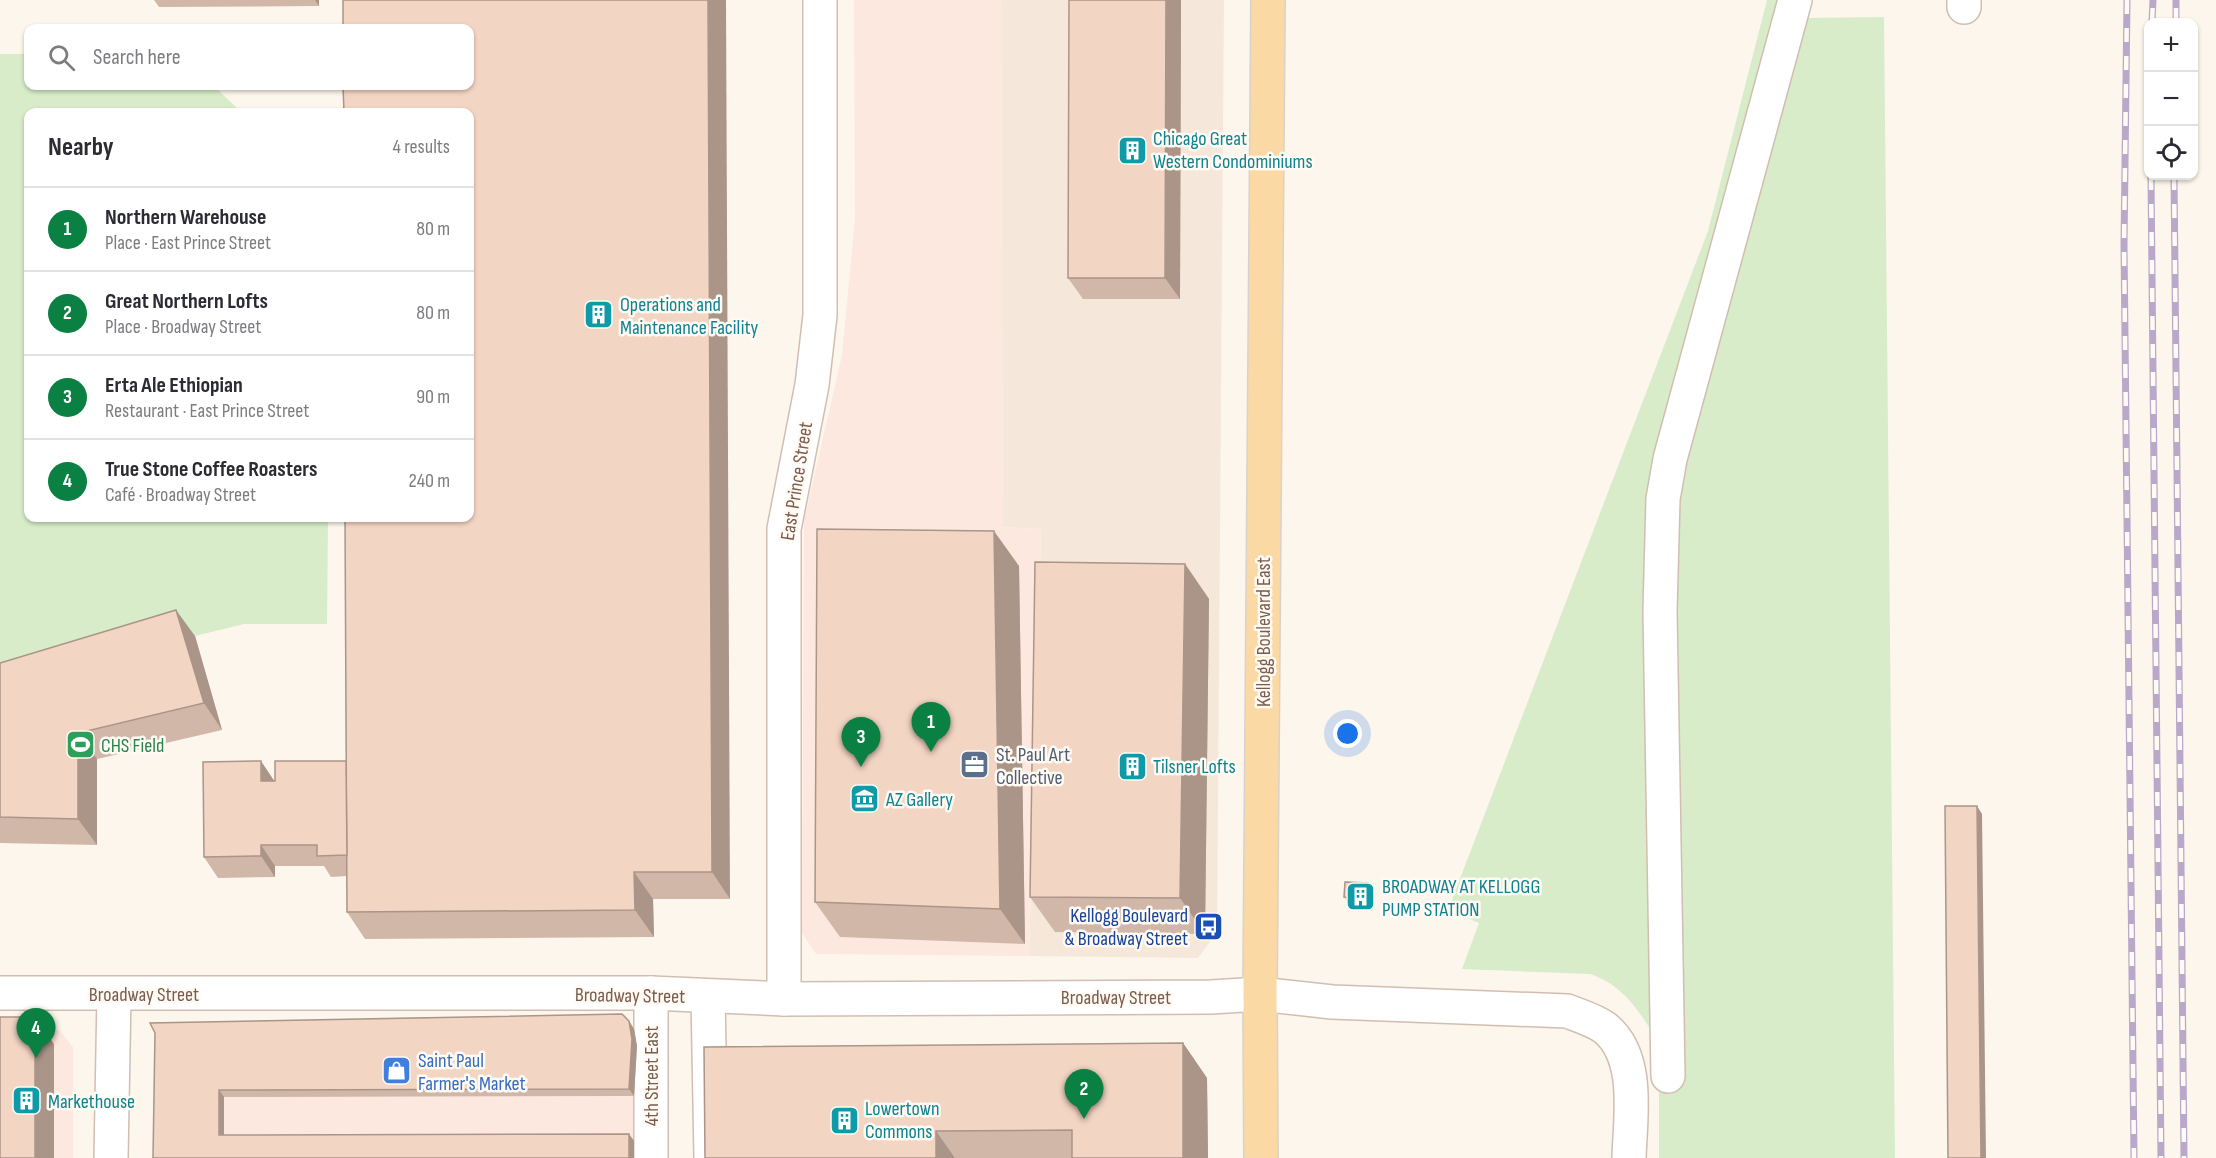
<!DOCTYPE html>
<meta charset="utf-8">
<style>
body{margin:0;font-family:"Sofia Sans Condensed",sans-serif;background:#f2f2f3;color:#2b2b33}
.controls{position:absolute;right:18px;top:18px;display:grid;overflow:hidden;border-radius:12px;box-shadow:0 2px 4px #0004}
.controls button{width:54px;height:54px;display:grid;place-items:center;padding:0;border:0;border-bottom:2px solid #e1e1e2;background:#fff;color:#2b2b33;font:30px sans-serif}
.you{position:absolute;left:1348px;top:734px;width:21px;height:21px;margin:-15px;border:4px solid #fff;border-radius:50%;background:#1a73e8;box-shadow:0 0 0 9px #1a73e833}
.badge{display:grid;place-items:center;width:39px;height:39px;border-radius:50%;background:#0b8043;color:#fff;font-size:20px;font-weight:700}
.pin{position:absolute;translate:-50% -50px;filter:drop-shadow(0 2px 3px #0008)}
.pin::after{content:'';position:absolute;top:32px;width:21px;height:18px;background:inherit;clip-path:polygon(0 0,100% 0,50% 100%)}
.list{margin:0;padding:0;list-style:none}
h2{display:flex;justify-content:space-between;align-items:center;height:78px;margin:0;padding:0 24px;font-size:26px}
h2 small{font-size:20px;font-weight:400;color:#7c7c81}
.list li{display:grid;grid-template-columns:39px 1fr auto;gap:18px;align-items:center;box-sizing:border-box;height:84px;padding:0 24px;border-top:2px solid #e1e1e2}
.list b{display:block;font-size:22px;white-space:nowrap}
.list p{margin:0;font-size:20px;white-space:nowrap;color:#7c7c81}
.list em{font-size:20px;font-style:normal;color:#7c7c81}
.icon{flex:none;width:33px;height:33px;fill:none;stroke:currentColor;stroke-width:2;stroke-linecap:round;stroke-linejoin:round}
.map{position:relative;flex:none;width:2216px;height:1158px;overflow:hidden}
.search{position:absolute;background:#fff;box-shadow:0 2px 4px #0004;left:24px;top:24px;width:450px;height:66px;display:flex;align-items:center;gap:15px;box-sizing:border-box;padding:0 21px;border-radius:12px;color:#7c7c81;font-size:22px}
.panel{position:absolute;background:#fff;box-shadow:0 2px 4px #0004;left:24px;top:108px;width:450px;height:414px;border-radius:12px}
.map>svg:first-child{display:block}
</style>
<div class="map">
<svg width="2216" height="1158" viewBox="0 0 2216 1158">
<rect width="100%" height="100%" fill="#fdf6ec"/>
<!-- residential -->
<path fill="#f5e8da" d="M1001,0h223l-7,932 -19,26 -169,-2 12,-427 -38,-2z"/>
<!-- commercial -->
<g fill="#fde8e0">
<path d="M854,0h147l2,527 38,2 -12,427 -213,-2 -14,-21 2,-412 38,-166 13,-137z"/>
<path d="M59,1030l14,17v111h-73v-127z"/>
<path d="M160,1041l477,5 -3,112h-476z"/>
</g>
<!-- green -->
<g fill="#d8ecc9">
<path d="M1767,0h12l-124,457 -3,575c-16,-26 -32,-48 -62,-58l-128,-5 17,-46 -31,-13 260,-679z"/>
<path d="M1884,17l11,1141h-236v-80l17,-567 9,-50 117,-443z"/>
<path d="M0,54h28v32h186l27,26h-213v406h300l-1,106h-83l-49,12 -195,59z"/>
</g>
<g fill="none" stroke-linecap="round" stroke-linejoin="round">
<defs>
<g id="minor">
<path d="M1964,0v7"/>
<path d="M0,993h651l133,6 427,-2 49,-3 72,8 235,9c13,5 27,9 38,17 36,29 25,91 24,130"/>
<path d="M651,993v165"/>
<path d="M708,996l3,162"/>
<path d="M784,999v-470l28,-144 8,-70v-315"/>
<path d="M1668,1076l-8,-465 3,-112 7,-40 125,-459"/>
<path d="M111,1158l3,-163"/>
</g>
<path id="major" d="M1261,1158l-1,-164 8,-994"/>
</defs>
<!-- minor casing -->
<use href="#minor" stroke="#d1beb0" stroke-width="36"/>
<!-- major casing -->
<use href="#major" stroke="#dad1cd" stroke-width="36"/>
<!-- minor -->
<use href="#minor" stroke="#fff" stroke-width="33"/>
<!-- major -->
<use href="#major" stroke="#fbd9a5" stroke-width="33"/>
<defs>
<g id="rail">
<path d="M2127,0l-3,245 10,913"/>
<path d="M2152,22l1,-22"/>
<path d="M2176,22v-22"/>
<path d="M2151,176l10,982"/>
<path d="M2174,176l10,982"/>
</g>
</defs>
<!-- rail casing -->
<use href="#rail" stroke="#b9a8c9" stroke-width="7"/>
<!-- rail -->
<use href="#rail" stroke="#fffaf3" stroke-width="4.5" stroke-dasharray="14" stroke-linecap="butt"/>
</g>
<!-- wall -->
<g fill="#d1b7a8">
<path d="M154,0h165v6l-160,1z"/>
<path d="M343,0l387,899h-77l1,38 -289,2 -18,-27v-36l-16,1 -7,-11h-49v11l-57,1 -14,-21 70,-76 72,-20z"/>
<path d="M1069,0h112l-1,299h-97l-15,-21z"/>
<path d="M1185,564l24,35 -4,335 -150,-2 -25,-35z"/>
<path d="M1019,566l6,378 -185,-7 -25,-35z"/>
<path d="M195,636l27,94 -125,29v86l-97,-2v-180z"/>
<path d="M1368,883l5,7 -1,16 -22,-2 -6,-7z"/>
<path d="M629,1021l5,8 3,17 -3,50 -410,1v38l405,-1 5,7v17h-481l2,-125z"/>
<path d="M1183,1043l24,35 1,80h-503z"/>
</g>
<!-- shaded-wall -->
<g fill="#aa9588">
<path d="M315,0h4v6z"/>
<path d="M708,0h18l4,899 -18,-27z"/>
<path d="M1166,0h15l-1,299 -15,-21z"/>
<path d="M994,531l25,35 6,378 -25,-35z"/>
<path d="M1185,564l24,35 -4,335 -25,-36z"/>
<path d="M176,610l19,26 27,94 -18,-27z"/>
<path d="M78,733l19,26v86l-19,-26z"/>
<path d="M261,761l14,21 -14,-1z"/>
<path d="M1977,806l5,8 4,344h-5z"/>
<path d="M261,845l14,21v11l-14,-21z"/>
<path d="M634,872l19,27 1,38 -19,-27z"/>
<path d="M1368,883l5,7 -1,16 -5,-8z"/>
<path d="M35,1017l19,27v114h-19z"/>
<path d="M629,1021l5,8 3,17 -3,50 -5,-7z"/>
<path d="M1183,1043l24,35 1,80h-25z"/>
<path d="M219,1090l5,7v46l-5,-8z"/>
<path d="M936,1131l19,27h-19z"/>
<path d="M629,1134l5,7v17h-5z"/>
</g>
<!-- building -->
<g fill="#f3d5c3" stroke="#aa9588" stroke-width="1.5">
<path d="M343,0h365l4,872h-78l1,38 -288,2 -2,-394h125v-406h-126l-1,-26h127v-58h-127z"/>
<path d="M1069,0h97l-1,278h-97z"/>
<path d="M817,529l177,2 6,378 -185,-7z"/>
<path d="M1035,562l150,2 -5,334 -150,-1z"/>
<path d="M176,610l28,93 -126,30v86l-78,-2v-154z"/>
<path d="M261,761v20h14v-20h71l1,94 -30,1v-11h-56v11l-57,1 -1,-95z"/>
<path d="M1945,806h32l4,352h-33z"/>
<path d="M1345,882l23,1 -1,15 -23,-1z"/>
<path d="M622,1014l7,7 3,18 -3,50 -410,1v45l410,-1v24h-476l2,-125 -5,-10z"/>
<rect x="0" y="1017" width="35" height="141"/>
<path d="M1183,1043v115h-111v-28l-136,1v27h-231l-1,-111z"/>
</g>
<!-- icons -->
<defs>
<symbol id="building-square" viewBox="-11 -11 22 22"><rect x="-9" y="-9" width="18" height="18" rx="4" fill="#0f9aa8" stroke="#fffaf3"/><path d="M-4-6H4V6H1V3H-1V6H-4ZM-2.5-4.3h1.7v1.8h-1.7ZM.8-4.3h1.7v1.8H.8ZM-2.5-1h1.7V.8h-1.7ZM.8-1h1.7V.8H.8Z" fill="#fff"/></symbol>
<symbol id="stadium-square" viewBox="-11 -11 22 22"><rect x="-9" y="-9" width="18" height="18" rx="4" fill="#2e9e5b" stroke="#fffaf3"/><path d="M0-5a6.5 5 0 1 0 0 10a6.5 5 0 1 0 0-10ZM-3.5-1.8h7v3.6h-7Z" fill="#fff"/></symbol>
<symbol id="office-square" viewBox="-11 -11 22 22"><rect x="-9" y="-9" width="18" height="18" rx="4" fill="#5c6f8a" stroke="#fffaf3"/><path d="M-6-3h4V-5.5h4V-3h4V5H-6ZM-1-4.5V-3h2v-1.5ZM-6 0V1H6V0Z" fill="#fff"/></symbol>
<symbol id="museum-square" viewBox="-11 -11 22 22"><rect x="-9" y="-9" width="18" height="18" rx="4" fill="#0f9aa8" stroke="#fffaf3"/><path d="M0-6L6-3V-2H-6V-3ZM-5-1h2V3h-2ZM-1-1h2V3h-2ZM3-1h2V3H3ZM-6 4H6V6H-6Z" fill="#fff"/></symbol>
<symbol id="bus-square" viewBox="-11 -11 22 22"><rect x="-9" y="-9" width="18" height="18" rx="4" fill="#1a4fb4" stroke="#fffaf3"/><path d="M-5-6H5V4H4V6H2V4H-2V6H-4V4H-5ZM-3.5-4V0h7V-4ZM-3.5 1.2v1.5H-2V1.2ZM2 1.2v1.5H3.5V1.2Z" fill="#fff"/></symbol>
<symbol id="shop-square" viewBox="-11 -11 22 22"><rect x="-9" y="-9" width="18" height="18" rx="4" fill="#3f7fe0" stroke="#fffaf3"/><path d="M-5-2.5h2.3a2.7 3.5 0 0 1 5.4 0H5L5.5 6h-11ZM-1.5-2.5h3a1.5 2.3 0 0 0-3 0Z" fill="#fff"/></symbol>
</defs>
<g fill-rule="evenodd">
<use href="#building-square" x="1116" y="134" width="33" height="33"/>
<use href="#building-square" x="582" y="298" width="33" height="33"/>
<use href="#stadium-square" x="64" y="728" width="33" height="33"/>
<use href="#office-square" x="958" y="748" width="33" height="33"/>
<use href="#building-square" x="1116" y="750" width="33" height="33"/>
<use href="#museum-square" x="848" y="782" width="33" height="33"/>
<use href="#building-square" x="1344" y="880" width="33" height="33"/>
<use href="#bus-square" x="1192" y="910" width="33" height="33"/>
<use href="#shop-square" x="380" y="1054" width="33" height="33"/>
<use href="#building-square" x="10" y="1084" width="33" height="33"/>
<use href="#building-square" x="828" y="1104" width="33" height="33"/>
</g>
<g text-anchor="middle" stroke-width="5" stroke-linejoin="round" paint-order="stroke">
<!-- culture labels -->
<g font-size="20" fill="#0d838f" stroke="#fffaf3" text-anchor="start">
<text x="1153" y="145">Chicago Great<tspan x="1153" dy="23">Western Condominiums</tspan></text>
<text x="620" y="311">Operations and<tspan x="620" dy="23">Maintenance Facility</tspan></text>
<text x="1153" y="773">Tilsner Lofts</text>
<text x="886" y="806">AZ Gallery</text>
<text x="1382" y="893">BROADWAY AT KELLOGG<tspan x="1382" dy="23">PUMP STATION</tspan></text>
<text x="48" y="1108">Markethouse</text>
<text x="865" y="1115">Lowertown<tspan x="865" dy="23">Commons</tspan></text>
</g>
<!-- street labels -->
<g font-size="20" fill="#7a5c4d" stroke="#fffaf3">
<text transform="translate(796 481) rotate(-81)" y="7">East Prince Street</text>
<text transform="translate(1263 632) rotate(-90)" y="7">Kellogg Boulevard East</text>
<text x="144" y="1001">Broadway Street</text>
<text transform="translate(630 995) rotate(1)" y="7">Broadway Street</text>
<text x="1116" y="1004">Broadway Street</text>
<text transform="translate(651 1076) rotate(-90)" y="7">4th Street East</text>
</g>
<!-- leisure labels -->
<g font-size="20" fill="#27864d" stroke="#fffaf3" text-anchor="start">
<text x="101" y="752">CHS Field</text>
</g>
<!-- service labels -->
<g font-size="20" fill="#4e5e75" stroke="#fffaf3" text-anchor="start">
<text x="996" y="761">St. Paul Art<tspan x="996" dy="23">Collective</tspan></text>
</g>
<!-- transit labels -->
<g font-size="20" fill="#164399" stroke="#fffaf3" text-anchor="end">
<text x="1188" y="922">Kellogg Boulevard<tspan x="1188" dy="23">&amp; Broadway Street</tspan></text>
</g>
<!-- shop labels -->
<g font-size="20" fill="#366cbe" stroke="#fffaf3" text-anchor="start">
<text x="418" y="1067">Saint Paul<tspan x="418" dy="23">Farmer's Market</tspan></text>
</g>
</g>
</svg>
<div class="controls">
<button>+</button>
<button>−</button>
<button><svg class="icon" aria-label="locate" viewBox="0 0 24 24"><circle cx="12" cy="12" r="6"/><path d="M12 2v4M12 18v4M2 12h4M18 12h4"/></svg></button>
</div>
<div class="you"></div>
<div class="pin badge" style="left:931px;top:752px">1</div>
<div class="pin badge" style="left:1084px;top:1119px">2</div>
<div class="pin badge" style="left:861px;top:767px">3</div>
<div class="pin badge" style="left:36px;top:1058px">4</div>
<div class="search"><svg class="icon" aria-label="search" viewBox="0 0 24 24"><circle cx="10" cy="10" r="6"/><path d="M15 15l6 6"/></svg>Search here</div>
<section class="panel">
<h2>Nearby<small>4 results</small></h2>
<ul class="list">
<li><span class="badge">1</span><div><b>Northern Warehouse</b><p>Place · East Prince Street</p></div><em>80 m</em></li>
<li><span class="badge">2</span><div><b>Great Northern Lofts</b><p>Place · Broadway Street</p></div><em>80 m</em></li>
<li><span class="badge">3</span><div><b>Erta Ale Ethiopian</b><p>Restaurant · East Prince Street</p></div><em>90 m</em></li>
<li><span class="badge">4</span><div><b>True Stone Coffee Roasters</b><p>Café · Broadway Street</p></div><em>240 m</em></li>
</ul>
</section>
</div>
